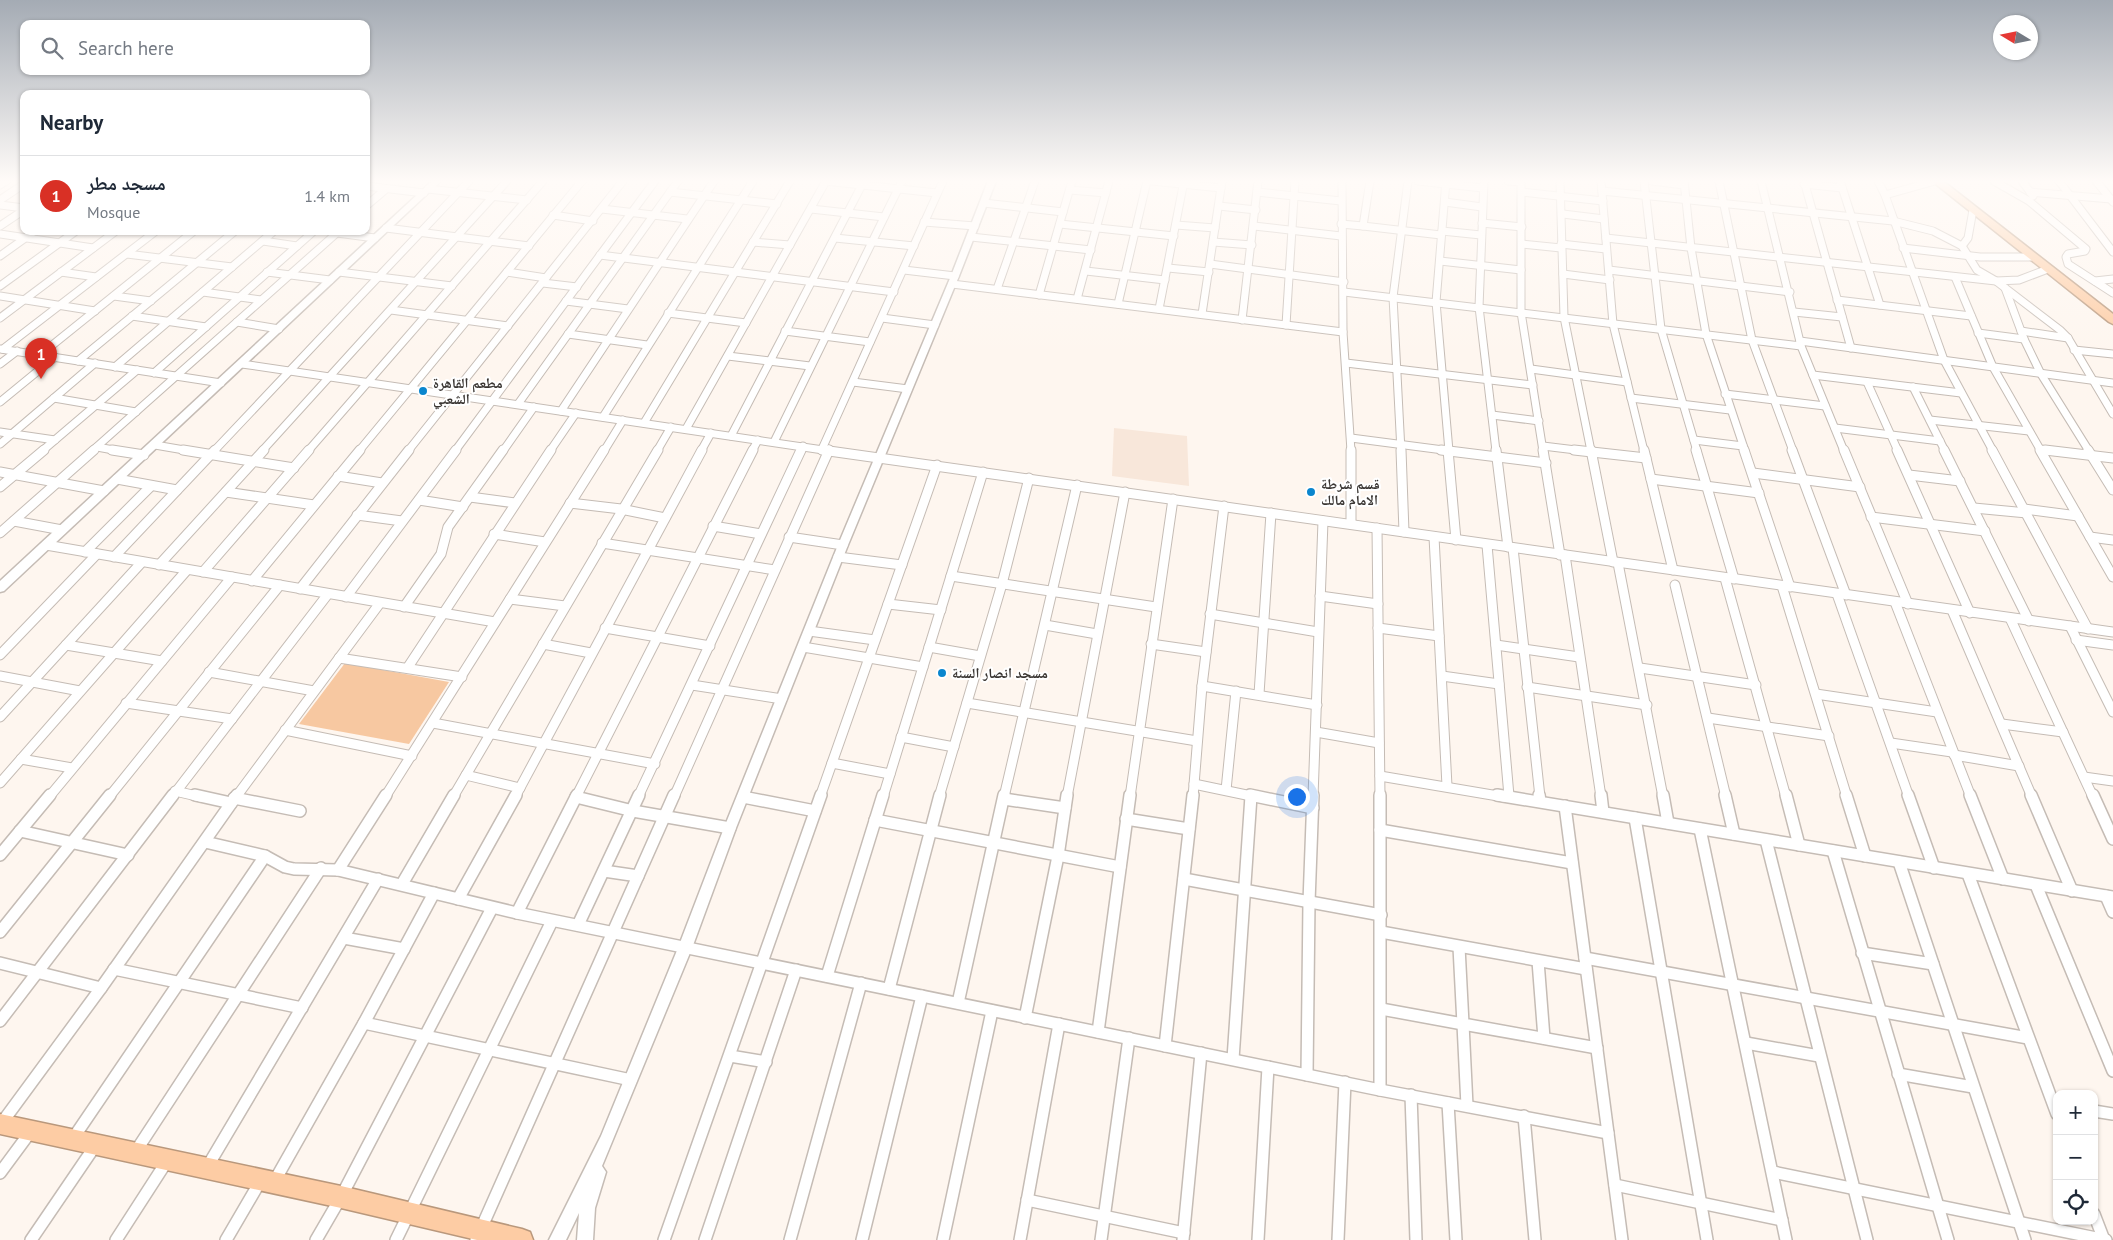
<!DOCTYPE html>
<meta charset="utf-8">
<style>
body{margin:0;font-family:"PT Sans","Noto Naskh Arabic",sans-serif;background:#f6f6f7;color:#1f2937}
.controls{position:absolute;right:15px;bottom:15px;display:grid;overflow:hidden;border-radius:10px;box-shadow:0 1px 4px #0004}
.controls button{width:45px;height:45px;display:grid;place-items:center;padding:0;border:0;border-bottom:1px solid #e0e1e3;background:#fff;color:#1f2937;font:25px sans-serif}
.compass{position:absolute;left:1993px;top:15px;width:45px;height:45px;border-radius:50%;background:#fff;box-shadow:0 1px 4px #0004;rotate:280deg}
.you{position:absolute;left:1296px;top:796px;width:18px;height:18px;margin:-12px;border:4px solid #fff;border-radius:50%;background:#1a73e8;box-shadow:0 0 0 8px #1a73e833}
.badge{display:grid;place-items:center;width:32px;height:32px;border-radius:50%;background:#d93025;color:#fff;font-size:16px;font-weight:700}
.pin{position:absolute;translate:-50% -41px;filter:drop-shadow(0 1px 2px #0008)}
.pin::after{content:'';position:absolute;top:26px;width:18px;height:15px;background:inherit;clip-path:polygon(0 0,100% 0,50% 100%)}
.list{margin:0;padding:0;list-style:none}
h2{display:flex;justify-content:space-between;align-items:center;height:65px;margin:0;padding:0 20px;font-size:21px}
h2 small{font-size:16px;font-weight:400;color:#747a83}
.list li{display:grid;grid-template-columns:32px 1fr auto;gap:15px;align-items:center;box-sizing:border-box;height:80px;padding:0 20px;border-top:1px solid #e0e1e3}
.list b{display:block;font-size:19px;white-space:nowrap}
.list p{margin:0;font-size:16px;white-space:nowrap;color:#747a83}
.list em{font-size:16px;font-style:normal;color:#747a83}
.icon{flex:none;width:28px;height:28px;fill:none;stroke:currentColor;stroke-width:2;stroke-linecap:round;stroke-linejoin:round}
.map{position:relative;flex:none;width:2113px;height:1240px;overflow:hidden}
.search{position:absolute;background:#fff;box-shadow:0 1px 4px #0004;left:20px;top:20px;width:350px;height:55px;display:flex;align-items:center;gap:12px;box-sizing:border-box;padding:0 18px;border-radius:10px;color:#747a83;font-size:19px}
.panel{position:absolute;background:#fff;box-shadow:0 1px 4px #0004;left:20px;top:90px;width:350px;height:145px;border-radius:10px}
.map>svg:first-child{display:block}
</style>
<div class="map">
<svg width="2113" height="1240" viewBox="0 0 2113 1240">
<rect width="100%" height="100%" fill="#fef6ef"/>
<!-- built -->
<path fill="#f8e7da" d="M1114,428l73,8 2,50 -77,-10z"/>
<!-- green -->
<path fill="#f7c8a1" d="M345,663l104,19 -40,62 -110,-20z"/>
<g fill="none" stroke-linecap="round" stroke-linejoin="round">
<defs>
<g id="street-far2">
<path d="M825,181l112,12"/>
<path d="M1152,181l69,7"/>
<path d="M1342,181l1,151 8,119"/>
<path d="M1370,181l-7,45 78,9"/>
<path d="M1418,181l65,7"/>
<path d="M1446,181l-10,121 13,149"/>
<path d="M1484,181l-5,126 17,144"/>
<path d="M1508,181l13,1"/>
<path d="M1521,181v131l22,139"/>
<path d="M1560,181l4,136 27,134"/>
<path d="M1601,181l12,143 31,127"/>
<path d="M1644,181l17,148 36,122"/>
<path d="M1652,181l32,4"/>
<path d="M1684,181l7,67 15,86 39,117"/>
<path d="M1719,181l33,159 41,111"/>
<path d="M1761,181l40,165 43,105"/>
<path d="M1804,181l47,167"/>
<path d="M1840,181l40,124"/>
<path d="M1878,181l7,14 59,165 49,91"/>
<path d="M1994,181l35,20 57,48 -1,2 -17,3 -2,3 2,7 45,29"/>
<path d="M2022,181l11,15"/>
<path d="M2059,181l54,71"/>
<path d="M2096,181l17,21"/>
<path d="M1804,184l38,4"/>
<path d="M0,185l6,-4"/>
<path d="M366,186l58,7"/>
<path d="M428,189l99,11"/>
<path d="M1070,190l36,3"/>
<path d="M1602,191l291,30 40,10 29,15 15,24 19,11 64,49 8,8 45,76"/>
<path d="M670,192l107,12"/>
<path d="M1257,192l84,9"/>
<path d="M1522,192l81,9"/>
<path d="M2030,192l81,7"/>
<path d="M1885,195l50,-14"/>
<path d="M0,200l24,-16"/>
<path d="M1445,202l37,5"/>
<path d="M984,203l79,9"/>
<path d="M0,205l24,3"/>
<path d="M366,206l20,-17"/>
<path d="M1219,206l37,4"/>
<path d="M602,209l85,10"/>
<path d="M811,209l73,8"/>
<path d="M1563,214l41,5"/>
<path d="M553,215l40,6"/>
<path d="M924,222l51,4"/>
<path d="M1482,223l40,4"/>
<path d="M1060,224l114,12"/>
<path d="M1341,224l22,2"/>
<path d="M1176,225l39,3"/>
<path d="M0,226l24,-16"/>
<path d="M1254,226l87,10"/>
<path d="M386,228l143,18"/>
<path d="M1442,231l39,4"/>
<path d="M337,233l38,5"/>
<path d="M0,234l93,14"/>
<path d="M971,237l120,13"/>
<path d="M835,238l79,8"/>
<path d="M1606,238l390,43 23,-1 29,-11"/>
<path d="M263,241l34,5"/>
<path d="M753,242l37,3"/>
<path d="M1213,242l39,3"/>
<path d="M1522,244l39,4"/>
<path d="M1561,244l45,5"/>
<path d="M1962,246l6,-8 5,-28"/>
<path d="M1903,248l77,9h51"/>
<path d="M127,254l105,13"/>
<path d="M600,255l294,37"/>
<path d="M0,256l35,-25"/>
<path d="M1440,261l81,9"/>
<path d="M1210,264l134,18"/>
<path d="M1168,268l41,4"/>
<path d="M904,270l51,6"/>
<path d="M1609,270l181,22"/>
<path d="M1086,271l79,9"/>
<path d="M61,272l35,5"/>
<path d="M267,272l63,8"/>
<path d="M339,272l113,14"/>
<path d="M507,272l39,6"/>
<path d="M1563,274l47,6"/>
<path d="M1955,277l38,90 48,84"/>
<path d="M2095,281l18,-2"/>
<path d="M543,283l34,4"/>
<path d="M952,284l391,48"/>
<path d="M0,286l76,-55"/>
<path d="M2005,288l19,51 17,35 48,77"/>
<path d="M997,289l38,-108"/>
<path d="M203,292l58,8"/>
<path d="M1344,292l457,54"/>
<path d="M1039,295l33,-114"/>
<path d="M0,296l95,15"/>
<path d="M114,296l37,5"/>
<path d="M1077,299l32,-118"/>
<path d="M1837,300l134,16"/>
<path d="M566,301l62,8"/>
<path d="M1118,304l29,-123"/>
<path d="M1159,309l25,-128"/>
<path d="M391,310l117,16"/>
<path d="M1794,312l48,5"/>
<path d="M668,313l78,10"/>
<path d="M1202,314l20,-133"/>
<path d="M132,316l74,11"/>
<path d="M0,318l116,-87"/>
<path d="M882,318l53,7"/>
<path d="M1242,320l16,-139"/>
<path d="M237,322l42,7"/>
<path d="M1286,325l9,-144"/>
<path d="M785,331l85,11"/>
<path d="M2021,331l47,7"/>
<path d="M1978,333l46,6"/>
<path d="M568,334l79,11"/>
<path d="M1800,341l313,42"/>
<path d="M0,349l221,34"/>
<path d="M3,349l153,-118"/>
<path d="M2074,350l39,4"/>
<path d="M40,355l154,-124"/>
<path d="M728,356l82,10"/>
<path d="M78,361l157,-130"/>
<path d="M1346,363l187,22"/>
<path d="M0,364l17,-13"/>
<path d="M242,364l588,87"/>
<path d="M115,367l159,-136"/>
<path d="M1531,369l96,13"/>
<path d="M154,373l160,-142"/>
<path d="M1813,375l148,18"/>
<path d="M853,382l55,7"/>
<path d="M1867,382l31,69"/>
<path d="M1913,387l32,64"/>
<path d="M1725,394l100,12"/>
<path d="M54,398l82,14"/>
<path d="M1631,398l99,12"/>
<path d="M0,402l55,-45"/>
<path d="M518,404l160,-223"/>
<path d="M561,411l153,-230"/>
<path d="M1492,415l47,6"/>
<path d="M603,417l150,-236"/>
<path d="M1930,420l99,11"/>
<path d="M644,423l146,-242"/>
<path d="M1835,428l105,13"/>
<path d="M686,429l140,-248"/>
<path d="M0,432l55,8"/>
<path d="M731,436l133,-255"/>
<path d="M1351,438l100,13"/>
<path d="M1694,440l49,6"/>
<path d="M774,442l128,-261"/>
<path d="M0,444l95,-81"/>
<path d="M155,445l35,6"/>
<path d="M1543,446l41,5"/>
<path d="M97,447l22,4"/>
<path d="M822,449l121,-268"/>
<path d="M2040,449l15,2"/>
<path d="M42,451l95,-81"/>
<path d="M92,451l247,-220"/>
<path d="M214,451l255,-270"/>
<path d="M262,451l245,-270"/>
<path d="M308,451l235,-270"/>
<path d="M359,451l223,-270"/>
<path d="M408,451l215,-270"/>
<path d="M455,451l200,-270"/>
<path d="M503,451l31,-44"/>
<path d="M550,451l26,-38"/>
<path d="M604,451l19,-31"/>
<path d="M657,451l14,-24"/>
<path d="M701,451l10,-18"/>
<path d="M752,451l6,-11"/>
<path d="M801,451l2,-5"/>
<path d="M828,451l1,-2"/>
<path d="M1401,451l-8,-154 15,-116"/>
</g>
<g id="street-far1">
<path d="M112,450l32,5"/>
<path d="M183,450l111,18"/>
<path d="M822,450l1291,182"/>
<path d="M1351,450v74"/>
<path d="M1401,450l3,82"/>
<path d="M1441,450l105,13"/>
<path d="M1448,450l8,90"/>
<path d="M1496,450l12,97"/>
<path d="M1543,450l17,105"/>
<path d="M1574,450l72,8"/>
<path d="M1591,450l22,112"/>
<path d="M1644,450l29,120"/>
<path d="M1696,450l38,129"/>
<path d="M1744,450l46,137"/>
<path d="M1792,450l54,145"/>
<path d="M1844,450l64,154"/>
<path d="M1897,450l73,163"/>
<path d="M1944,450l85,171"/>
<path d="M1992,450l96,179"/>
<path d="M2040,450l73,127"/>
<path d="M2045,450l68,8"/>
<path d="M2088,450l25,40"/>
<path d="M0,472l104,19"/>
<path d="M1753,473l107,14"/>
<path d="M1909,475l51,6"/>
<path d="M338,476l44,7"/>
<path d="M117,479l60,11"/>
<path d="M1651,479l108,14"/>
<path d="M0,487l44,-37"/>
<path d="M226,492l88,13"/>
<path d="M470,497l45,6"/>
<path d="M419,500l44,7"/>
<path d="M570,503l51,6 44,9"/>
<path d="M1974,508l53,5"/>
<path d="M2024,509l54,7"/>
<path d="M357,515l45,6"/>
<path d="M1871,517l114,14"/>
<path d="M14,521l48,9"/>
<path d="M713,526l48,8"/>
<path d="M1377,528l3,269"/>
<path d="M0,533l94,-83"/>
<path d="M494,534l51,8"/>
<path d="M789,537l54,8"/>
<path d="M1434,537l13,249"/>
<path d="M2090,537l23,3"/>
<path d="M602,543l173,27"/>
<path d="M46,545l449,77"/>
<path d="M1487,545l22,251"/>
<path d="M1513,548l27,249"/>
<path d="M85,552l66,-66"/>
<path d="M1565,555l36,242"/>
<path d="M114,557l101,-107"/>
<path d="M838,557l64,8"/>
<path d="M1618,563l45,234"/>
<path d="M159,565l105,-115"/>
<path d="M203,572l106,-122"/>
<path d="M951,576l205,31"/>
<path d="M1725,578l61,219"/>
<path d="M252,581l108,-131"/>
<path d="M1675,585l51,212"/>
<path d="M1782,586l65,211"/>
<path d="M300,589l109,-139"/>
<path d="M1837,594l72,203"/>
<path d="M1320,596l58,8"/>
<path d="M346,597l110,-147"/>
<path d="M510,599l55,7"/>
<path d="M1895,602l76,195"/>
<path d="M888,604l53,6"/>
<path d="M404,607l37,-53 7,-27 55,-77"/>
<path d="M1952,610l80,187"/>
<path d="M1210,614l108,18"/>
<path d="M2010,618l83,179"/>
<path d="M1045,625l52,9"/>
<path d="M2070,626l43,86"/>
<path d="M605,628l105,18"/>
<path d="M1378,628l61,8"/>
<path d="M809,631l66,9"/>
<path d="M2076,640l37,5"/>
<path d="M543,644l48,9"/>
<path d="M1151,644l55,8"/>
<path d="M66,645l96,16"/>
<path d="M1496,645l83,12"/>
<path d="M803,647l120,20"/>
<path d="M929,647l51,9"/>
<path d="M0,655l97,-101"/>
<path d="M339,658l123,19"/>
<path d="M408,667l143,-217"/>
<path d="M1640,668l116,17"/>
<path d="M209,672l105,19"/>
<path d="M0,676l80,15"/>
<path d="M1442,676l57,8"/>
<path d="M692,685l90,14"/>
<path d="M1202,686l115,19"/>
<path d="M1527,687l120,18"/>
<path d="M1259,694l12,-181"/>
<path d="M1816,694l121,18"/>
<path d="M126,703l106,16"/>
<path d="M967,703l230,38"/>
<path d="M0,717l142,-155"/>
<path d="M1708,718l121,18"/>
<path d="M433,723l222,41"/>
<path d="M2002,724l61,8"/>
<path d="M285,730l127,26"/>
<path d="M1316,732l63,11"/>
<path d="M901,737l53,10"/>
<path d="M1891,743l61,9"/>
<path d="M1954,755l65,11"/>
<path d="M21,759l51,9"/>
<path d="M832,763l58,11"/>
<path d="M466,775l54,13"/>
<path d="M1380,776l124,21"/>
<path d="M2084,777l29,4"/>
<path d="M0,783l187,-213"/>
<path d="M1194,784l62,13"/>
<path d="M1226,790l10,-99"/>
<path d="M175,791l26,6"/>
<path d="M49,797l183,-220"/>
<path d="M109,797l171,-212"/>
<path d="M172,797l156,-203"/>
<path d="M236,797l144,-194"/>
<path d="M385,797l219,-347"/>
<path d="M453,797l205,-347"/>
<path d="M515,797l187,-347"/>
<path d="M576,797l177,-347"/>
<path d="M638,797l163,-347"/>
<path d="M674,797l155,-347"/>
<path d="M820,797l117,-332"/>
<path d="M883,797l100,-325"/>
<path d="M939,797l63,-213 27,-106"/>
<path d="M1004,797l73,-312"/>
<path d="M1067,797l58,-305"/>
<path d="M1130,797l43,-298"/>
<path d="M1193,797l9,-111 22,-180"/>
<path d="M1313,797l10,-276"/>
</g>
<g id="street">
<path d="M195,795l36,8"/>
<path d="M1250,795l63,13"/>
<path d="M1380,795v295"/>
<path d="M1497,795l616,102"/>
<path d="M1539,795l1,6"/>
<path d="M1601,795l2,17"/>
<path d="M1663,795l5,28"/>
<path d="M1725,795l9,39"/>
<path d="M1786,795l13,50"/>
<path d="M1846,795l19,61"/>
<path d="M1908,795l26,73"/>
<path d="M1970,795l33,84"/>
<path d="M2031,795l41,96"/>
<path d="M2093,795l20,44"/>
<path d="M576,797l57,14 97,17"/>
<path d="M743,797l72,14"/>
<path d="M234,798l66,13"/>
<path d="M1004,799l61,9"/>
<path d="M1565,806l57,434"/>
<path d="M1635,818l72,422"/>
<path d="M1126,819l63,10"/>
<path d="M875,820l245,47"/>
<path d="M1700,829l86,411"/>
<path d="M1380,830l192,33"/>
<path d="M20,831l108,24"/>
<path d="M1766,840l101,400"/>
<path d="M205,842l60,14 20,11 9,2 44,1 179,43 863,177 228,43"/>
<path d="M1833,851l115,389"/>
<path d="M0,855l50,-60"/>
<path d="M1899,862l126,378"/>
<path d="M338,870l48,-75"/>
<path d="M604,871l34,5"/>
<path d="M1968,874l89,240"/>
<path d="M1184,879l197,36"/>
<path d="M402,884l52,-89"/>
<path d="M2036,885l77,186"/>
<path d="M2106,896l7,16"/>
<path d="M458,899l58,-104"/>
<path d="M517,913l60,-118"/>
<path d="M578,925l61,-130"/>
<path d="M0,932l110,-137"/>
<path d="M1381,932l205,37"/>
<path d="M344,938l60,11"/>
<path d="M1459,947l4,77 134,24"/>
<path d="M1862,953l71,11"/>
<path d="M1585,958l443,80"/>
<path d="M1538,961l6,77"/>
<path d="M0,963l101,25"/>
<path d="M114,969l188,39"/>
<path d="M827,976l56,-181"/>
<path d="M889,989l51,-194"/>
<path d="M958,1003l46,-208"/>
<path d="M1381,1009l82,15 4,82"/>
<path d="M1025,1018l33,-162 9,-61"/>
<path d="M0,1021l173,-226"/>
<path d="M364,1023l267,57"/>
<path d="M1098,1032l32,-237"/>
<path d="M1746,1043l73,13"/>
<path d="M1165,1046l28,-251"/>
<path d="M730,1056l36,6"/>
<path d="M1233,1059l18,-263"/>
<path d="M1898,1074l75,13"/>
<path d="M1307,1075l2,-173 4,-107"/>
<path d="M1411,1095l5,145"/>
<path d="M1448,1103l8,137"/>
<path d="M2094,1111l19,3"/>
<path d="M1524,1116l11,124"/>
<path d="M1,1124l100,-136 136,-193"/>
<path d="M72,1140l193,-284"/>
<path d="M134,1154l187,-286"/>
<path d="M206,1169l172,-290"/>
<path d="M1773,1172l333,68"/>
<path d="M0,1173l31,-42"/>
<path d="M274,1182l90,-159 70,-130"/>
<path d="M1615,1185l167,35"/>
<path d="M1027,1200l157,33"/>
<path d="M2094,1214l10,26"/>
<path d="M31,1240l64,-94"/>
<path d="M116,1240l51,-79"/>
<path d="M226,1240l35,-60"/>
<path d="M316,1240l25,-43 151,-289"/>
<path d="M396,1240l156,-319"/>
<path d="M476,1240l198,-445"/>
<path d="M664,1240l157,-445"/>
<path d="M705,1240l91,-270"/>
<path d="M790,1240l71,-257"/>
<path d="M862,1240l60,-244"/>
<path d="M943,1240l49,-229"/>
<path d="M1020,1240l39,-216"/>
<path d="M1101,1240l28,-202"/>
<path d="M1183,1240l18,-187"/>
<path d="M1258,1240l10,-173"/>
<path d="M1338,1240l7,-158"/>
</g>
<g id="secondary">
<path d="M432,181h9l-437,410 -4,1v-11z"/>
<path d="M988,181h8l-37,95 -111,269 -112,283 -44,120 -90,218 4,6 -11,36 -2,32h-16l2,-27 -13,27h-17l52,-104 77,-188 46,-120 114,-283 113,-269z"/>
</g>
<g id="highway">
<path d="M1932,181h11l170,133v10l-4,-2z"/>
<path d="M0,1114l341,72 181,43 8,3 3,8h-56l-136,-32 -341,-74z"/>
</g>
</defs>
<!-- street-far2 casing -->
<use href="#street-far2" stroke="#c5bcb5" stroke-width="9"/>
<!-- street-far1 casing -->
<use href="#street-far1" stroke="#c5bcb5" stroke-width="11"/>
<!-- street casing -->
<use href="#street" stroke="#c5bcb5" stroke-width="14"/>
<!-- secondary casing -->
<use href="#secondary" stroke="#c5bcb5" stroke-width="3"/>
<!-- highway casing -->
<use href="#highway" stroke="#b9987c" stroke-width="3"/>
<!-- street-far2 -->
<use href="#street-far2" stroke="#fff" stroke-width="7"/>
<!-- street-far1 -->
<use href="#street-far1" stroke="#fff" stroke-width="9"/>
<!-- street -->
<use href="#street" stroke="#fff" stroke-width="11"/>
<!-- secondary -->
<use href="#secondary" fill="#fff" fill-rule="evenodd"/>
<!-- highway -->
<use href="#highway" fill="#fdcca4" fill-rule="evenodd"/>
</g>
<!-- sky -->
<linearGradient id="sky" x2="0" y2="1"><stop stop-color="#a4abb4"/><stop offset="0.51" stop-color="#fffbf8"/><stop offset="1" stop-color="#fffbf8" stop-opacity="0"/></linearGradient>
<rect width="2113" height="355" fill="url(#sky)"/>
<!-- markers -->
<g fill="#0a86ce" stroke="#fff" stroke-width="2">
<circle cx="423" cy="391" r="5"/>
<circle cx="1311" cy="492" r="5"/>
<circle cx="942" cy="673" r="5"/>
</g>
<g text-anchor="middle" stroke-width="4" stroke-linejoin="round" paint-order="stroke">
<!-- poi labels -->
<g font-size="14" font-weight="bold" fill="#3a3633" stroke="#fff" text-anchor="start">
<text x="433" y="388">مطعم القاهرة<tspan x="433" dy="16">الشعبي</tspan></text>
<text x="1321" y="489">قسم شرطة<tspan x="1321" dy="16">الامام مالك</tspan></text>
<text x="952" y="678">مسجد انصار السنة</text>
</g>
</g>
</svg>
<div class="controls">
<button>+</button>
<button>−</button>
<button><svg class="icon" aria-label="locate" viewBox="0 0 24 24"><circle cx="12" cy="12" r="6"/><path d="M12 2v4M12 18v4M2 12h4M18 12h4"/></svg></button>
</div>
<svg class="compass" viewBox="-18 -18 36 36"><path d="M0-13l5 13h-10z" fill="#e53935"/><path d="M0 13l5-13h-10z" fill="#747a83"/></svg>
<div class="you"></div>
<div class="pin badge" style="left:41px;top:379px">1</div>
<div class="search"><svg class="icon" aria-label="search" viewBox="0 0 24 24"><circle cx="10" cy="10" r="6"/><path d="M15 15l6 6"/></svg>Search here</div>
<section class="panel">
<h2>Nearby<small></small></h2>
<ul class="list">
<li><span class="badge">1</span><div><b>مسجد مطر</b><p>Mosque</p></div><em>1.4 km</em></li>
</ul>
</section>
</div>
